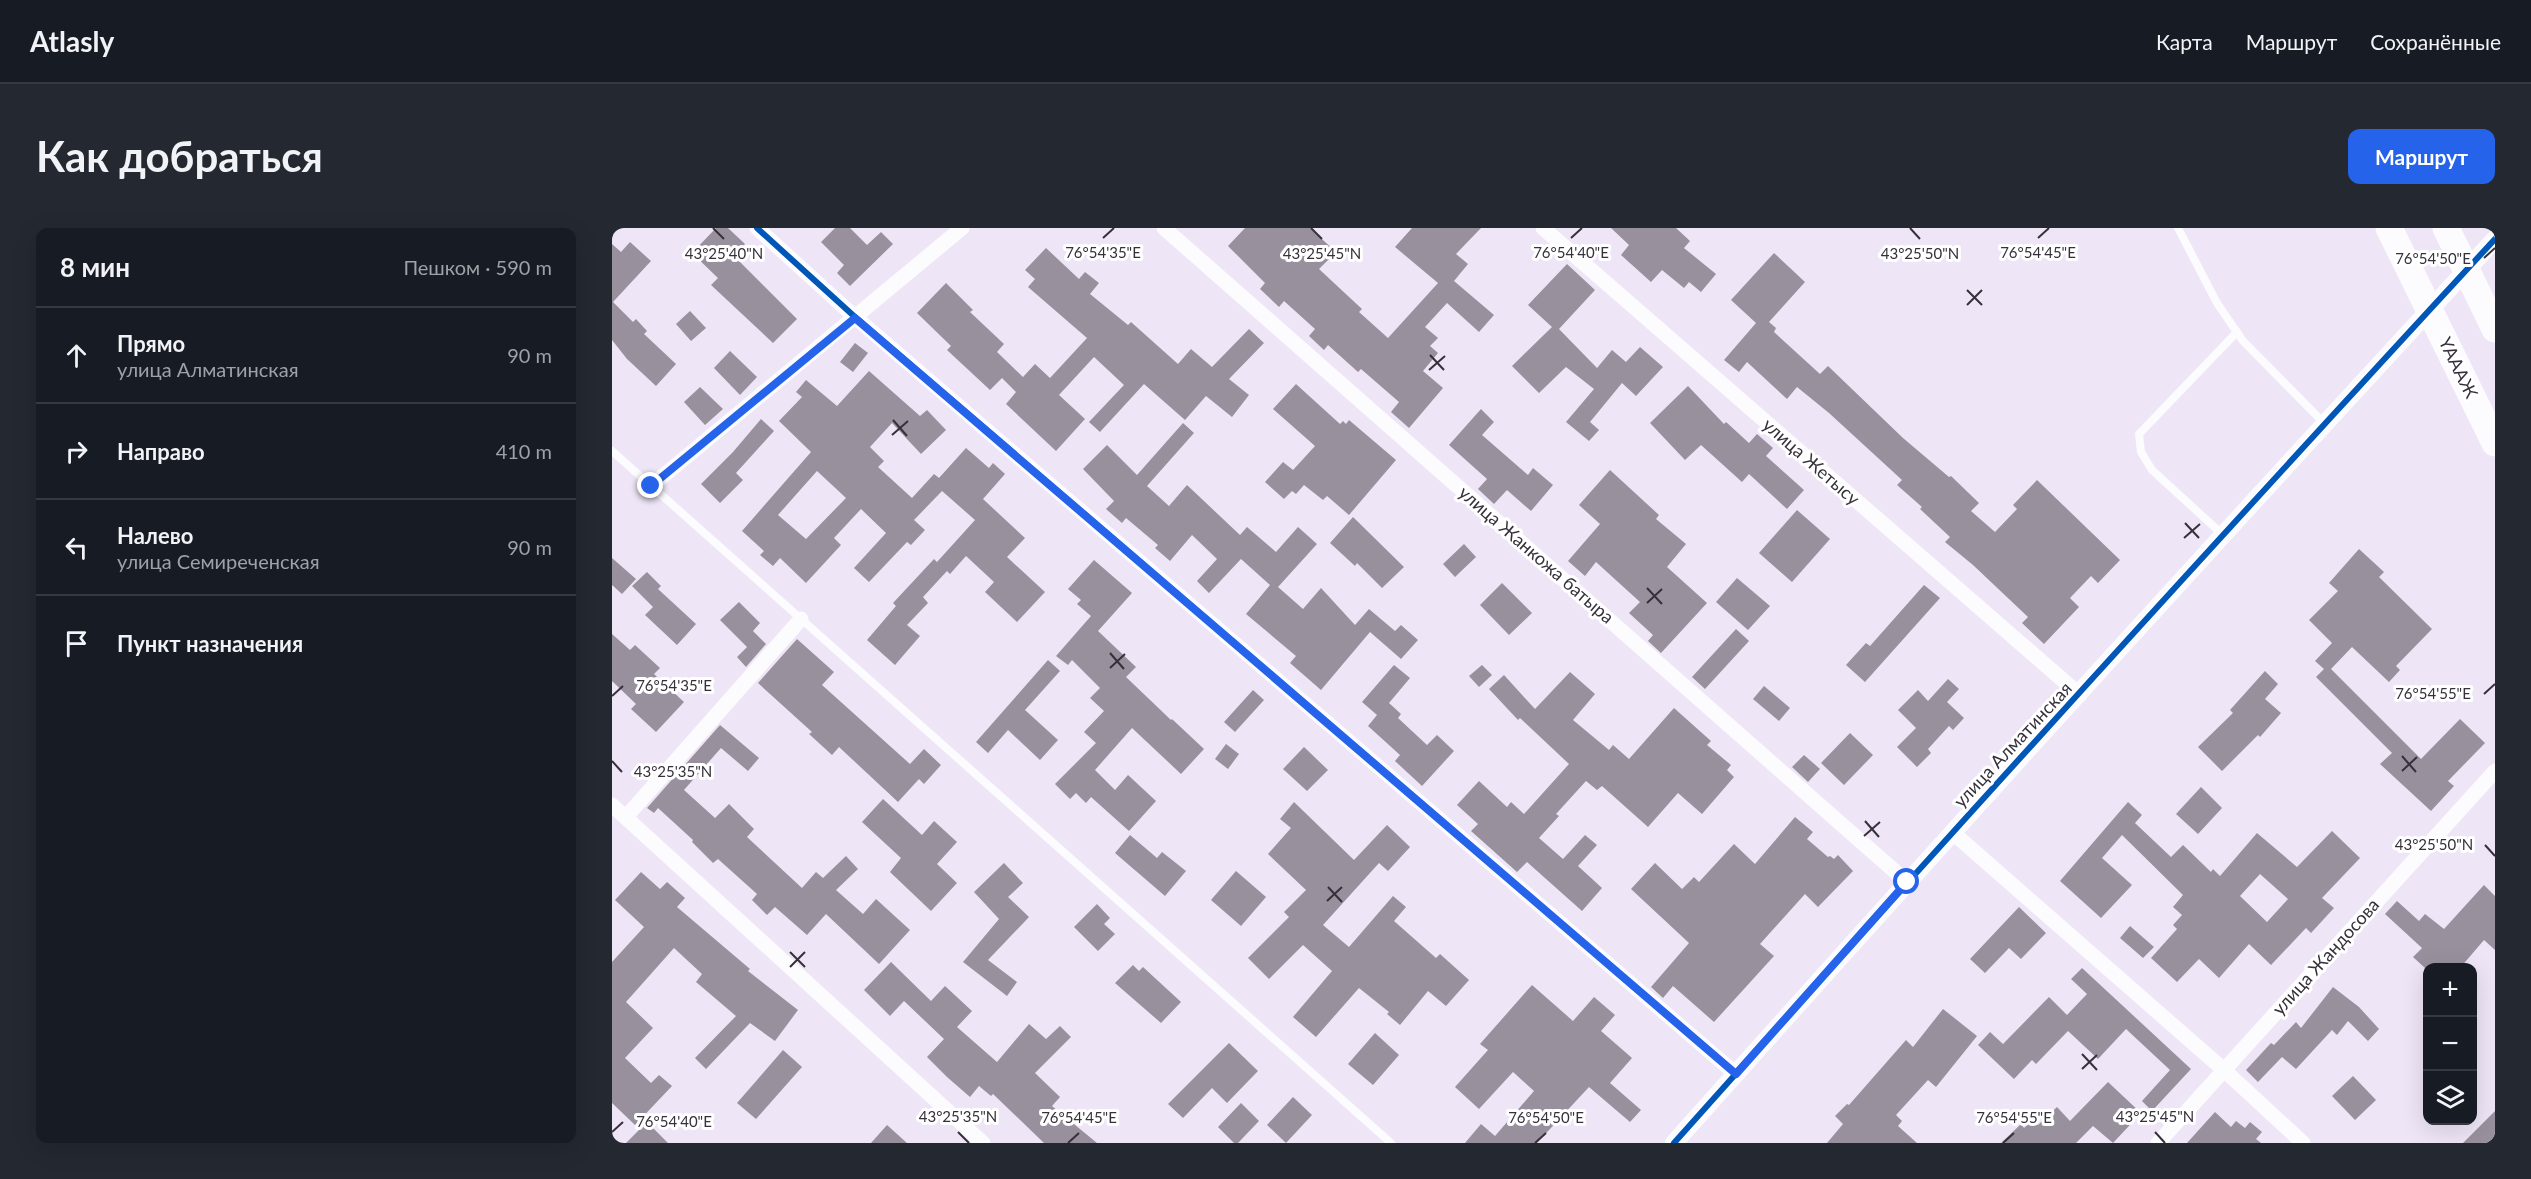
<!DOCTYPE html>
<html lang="ru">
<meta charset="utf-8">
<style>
body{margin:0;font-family:Lato,sans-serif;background:#242831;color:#f1f3f6}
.controls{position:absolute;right:18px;bottom:18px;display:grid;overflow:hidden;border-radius:12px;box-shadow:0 6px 24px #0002}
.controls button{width:54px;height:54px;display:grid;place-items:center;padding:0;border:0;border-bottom:2px solid #363941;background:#171b24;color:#f1f3f6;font:30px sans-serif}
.stop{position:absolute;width:18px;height:18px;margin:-14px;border:4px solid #2563eb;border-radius:50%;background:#fff}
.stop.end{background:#2563eb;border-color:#fff;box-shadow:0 2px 6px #0008}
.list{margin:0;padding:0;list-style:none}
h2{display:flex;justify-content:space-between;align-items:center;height:78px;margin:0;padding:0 24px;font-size:26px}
h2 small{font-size:20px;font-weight:400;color:#9ea1a6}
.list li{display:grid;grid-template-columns:39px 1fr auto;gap:18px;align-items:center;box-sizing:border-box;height:96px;padding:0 24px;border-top:2px solid #363941}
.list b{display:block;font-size:22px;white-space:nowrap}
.list p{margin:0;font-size:20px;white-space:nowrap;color:#9ea1a6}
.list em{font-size:20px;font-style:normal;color:#9ea1a6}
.icon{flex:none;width:33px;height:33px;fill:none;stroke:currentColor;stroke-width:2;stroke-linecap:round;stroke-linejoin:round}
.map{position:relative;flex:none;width:1883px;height:915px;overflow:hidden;border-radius:12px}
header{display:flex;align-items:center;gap:36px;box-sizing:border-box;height:84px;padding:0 30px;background:#171b24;border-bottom:2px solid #363941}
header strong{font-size:28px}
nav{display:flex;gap:33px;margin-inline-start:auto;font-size:21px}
.intro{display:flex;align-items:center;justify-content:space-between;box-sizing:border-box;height:144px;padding:0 36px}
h1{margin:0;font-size:42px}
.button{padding:15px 27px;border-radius:12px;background:#2563eb;color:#fff;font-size:21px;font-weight:700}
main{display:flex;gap:36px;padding:0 36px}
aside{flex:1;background:#171b24;border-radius:12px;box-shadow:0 6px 24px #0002}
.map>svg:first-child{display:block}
</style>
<header>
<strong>Atlasly</strong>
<nav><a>Карта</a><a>Маршрут</a><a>Сохранённые</a></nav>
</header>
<div class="intro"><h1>Как добраться</h1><a class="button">Маршрут</a></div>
<main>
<aside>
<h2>8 мин<small>Пешком · 590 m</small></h2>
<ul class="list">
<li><svg class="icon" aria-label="ahead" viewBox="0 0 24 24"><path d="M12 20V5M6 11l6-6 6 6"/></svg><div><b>Прямо</b><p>улица Алматинская</p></div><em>90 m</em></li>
<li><svg class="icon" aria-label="right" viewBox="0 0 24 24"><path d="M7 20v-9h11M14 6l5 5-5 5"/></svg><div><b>Направо</b></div><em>410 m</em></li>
<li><svg class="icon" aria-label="left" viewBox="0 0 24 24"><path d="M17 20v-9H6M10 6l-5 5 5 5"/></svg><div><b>Налево</b><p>улица Семиреченская</p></div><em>90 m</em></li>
<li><svg class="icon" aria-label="arrive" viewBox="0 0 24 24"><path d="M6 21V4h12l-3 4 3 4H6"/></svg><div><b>Пункт назначения</b></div></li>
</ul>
</aside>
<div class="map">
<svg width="1883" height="915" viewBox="0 0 1883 915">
<rect width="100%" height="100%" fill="#eee5f6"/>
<!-- building -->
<g fill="#98919d" fill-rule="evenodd">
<path d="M104,0h12l17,16 -11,12 63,63 -24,24 -62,-58 7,-7 -26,-25z"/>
<path d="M223,0h15l17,17 14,-13 12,12 -43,42 -13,-13 7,-8 -23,-23z"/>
<path d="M633,0h65l26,24 -17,17 43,40 -3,3 29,26 50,-55 -43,-36 17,-19h69l-25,26 12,10 -14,17 40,34 -15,17 -32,-29 -22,24 13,11 -8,8 8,7 -15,18 20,17 -34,40 -18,-16 8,-10 -38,-33 -3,3 -30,-27 -4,5 -15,-14 6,-7 -31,-28 -5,6 -19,-18 5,-6 -37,-37z"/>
<path d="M999,0h65l14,13 -6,7 32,26 -15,18 -12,-10 -5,6 -22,-18 -11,12 -30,-27 8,-10z"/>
<path d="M18,14l21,19 -38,41 20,20 3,-3 11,12 -3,3 32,30 -20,22 -29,-27 -15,-19v-96l9,8z"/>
<path d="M434,20l33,31 6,-7 14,11 -9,11 38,31 3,-3 47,42 13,-15 21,18 37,-38 15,14 -35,36 20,16 -17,22 -26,-21 -21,24 -41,-36 -44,48 -11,-10 35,-37 -30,-28 -35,38 26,24 -29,32 -50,-47 10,-12 -14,-14 -12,12 -43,-40 4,-4 -34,-33 29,-30 27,27 -3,2 34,32 -7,8 26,25 12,-13 15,14 37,-40 -59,-51 7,-8 -10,-9z"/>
<path d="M1162,25l31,29 -36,40 7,6 -2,4 46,42 8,-8 75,72 46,39 2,-1 28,27 -8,8 24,21 22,-23 -4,-4 24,-25 83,80 -22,23 -7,-7 -21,22 9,9 -35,37 -22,-21 6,-6 -55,-52 -28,-23 5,-5 -30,-28 2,-2 -25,-22 5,-5 -73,-67 -32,-26 -10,12 -40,-37 -8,10 -15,-12 32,-37 -25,-23z"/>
<path d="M955,36l28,26 -36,39 38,39 15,-18 14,12 14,-15 23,20 -27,29 -14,-13 -32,39 9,8 -10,11 -23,-19 28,-33 -28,-22 -27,26 -27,-27 40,-39 -24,-22z"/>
<path d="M78,83l16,17 -15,13 -15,-17z"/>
<path d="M243,115l13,10 -15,19 -13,-10z"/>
<path d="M118,123l27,26 -17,18 -26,-27z"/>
<path d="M257,143l51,45 7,-6 19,20 -25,24 -29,-31 -22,24 14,14 -6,6 34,31 22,-24 5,4 27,-30 23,20 4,-5 12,11 -22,25 42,39 -18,19 38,35 -28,30 -32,-30 9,-10 -28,-26 -16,18 -3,-3 -24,26 5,6 -21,22 13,11 -25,29 -28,-25 29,-34 -3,-3 41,-44 3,3 38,-42 -33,-29 -28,29 11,10 -14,15 -4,-3 -38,40 -15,-14 32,-35 -25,-24 -27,29 7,7 -35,38 -26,-25 -7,8 -13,-11 4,-4 -22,-20 69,-79 -32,-31 23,-24 -6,-5 10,-12 31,26zM205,243l29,27 -40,41 -28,-24z"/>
<path d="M684,156l44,40 3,-3 3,3 3,-4 47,40 -47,55 -22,-19 -4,4 -19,-15 -8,9 -4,-3 -8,8 -19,-17 18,-20 10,8 22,-24 -42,-37z"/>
<path d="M1076,158l36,38 2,-2 23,21 8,-9 16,14 -7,8 38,34 -17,19 -38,-35 -7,8 -41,-37 -16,15 -35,-37z"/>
<path d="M88,159l23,22 -18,16 -21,-23z"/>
<path d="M869,181l13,13 -12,13 46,40 5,-7 20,17 -22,26 -24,-21 -13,14 -16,-15 9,-10 -38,-34z"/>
<path d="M149,191l13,12 -38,42 7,7 -23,23 -19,-19 32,-32z"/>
<path d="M571,195l11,10 -47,53 22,20 18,-21 53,50 7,-8 29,25 22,-25 19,17 -39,43 25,22 18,-21 34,37 14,-16 26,22 6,-6 17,15 -17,19 -31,-27 -49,58 -31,-27 6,-7 -50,-42 24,-29 -29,-26 -32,34 -12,-12 20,-22 -25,-24 -22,26 -15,-13 3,-3 -32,-27 -4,5 -16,-14 8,-8 -31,-32 24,-24 30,30z"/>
<path d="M998,242l49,45 -3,4 30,25 -19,23 40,36 -46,50 -13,-12 5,-6 -24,-22 11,-11 -44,-40 -11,14 -17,-15 32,-37 -21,-19z"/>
<path d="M1185,282l33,29 -38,43 -33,-29z"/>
<path d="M741,289l51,50 -22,21 -25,-25 -2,3 -25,-23z"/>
<path d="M852,316l12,13 -21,20 -12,-13z"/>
<path d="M1747,321l25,23 -5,5 53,52 -36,37 4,4 -11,12 -37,-35 -21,22 90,90 39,-40 25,24 -37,38 6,5 -23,25 -51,-47 12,-11 -76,-76 8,-8 -9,-8 17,-18 -23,-23 29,-29 -9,-8z"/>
<path d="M0,330l24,21 -14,15 -10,-9z"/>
<path d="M482,332l38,33 -34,38 38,36 -10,10 45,43 1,-1 32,30 -23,25 -49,-46 -37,42 20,20 13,-15 28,26 -27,30 -38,-34 -5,6 -10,-10 -6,6 -15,-15 41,-41 -12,-11 20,-21 -14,-13 10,-10 -28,-28 -4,5 -12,-9 35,-40 -14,-12 4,-4 -13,-11z"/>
<path d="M35,344l14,14 -3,3 38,35 -19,21 -32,-30 8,-8 -21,-21z"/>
<path d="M1125,350l33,28 -22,24 -32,-28z"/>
<path d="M890,355l30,30 -23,22 -29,-30z"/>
<path d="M1312,357l16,13 -75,84 -19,-17 20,-22 4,3z"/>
<path d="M127,374l21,21 -7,8 13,13 -20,23 -9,-10 10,-10 -27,-27z"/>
<path d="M1124,401l13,12 -44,48 -13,-12z"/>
<path d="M0,406l18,16 5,-5 25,23 -6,6 30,28 -28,30 -25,-23 5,-5 -24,-23z"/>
<path d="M185,411l37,33 -12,13 88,79 14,-15 17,16 -17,19 -5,-5 -21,23 -59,-55 -7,8 -23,-21 3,-2 -54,-49z"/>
<path d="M436,432l12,11 -35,39 33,30 -18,20 -32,-30 -20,23 -12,-11z"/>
<path d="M782,437l16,13 -21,25 12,11 -3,4 29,27 10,-10 17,16 -32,35 -27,-25 5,-6 -32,-29 9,-11 -15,-13z"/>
<path d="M870,437l10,10 -13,12 -10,-11z"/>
<path d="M1653,443l13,13 -13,15 16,14 -21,24 -2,-2 -36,36 -24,-24 35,-34 -3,-3z"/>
<path d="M958,444l25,22 -22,26 36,30 4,-5 16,14 45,-51 37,33 -4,4 24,20 -4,5 7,7 -32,37 -24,-21 -30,34 -46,-41 -5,4 -11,-9 -30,33 3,2 -20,22 24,21 22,-24 12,10 -19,21 24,22 -20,23 -55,-49 -10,10 -46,-41 7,-7 -21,-19 22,-24 28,26 4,-5 13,12 45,-50 -49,-46 -2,2 -29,-31 15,-14 31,34z"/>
<path d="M1336,451l11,10 -12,13 17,16 -11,12 -4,-4 -21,23 3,4 -14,14 -20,-20 19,-19 -18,-18 20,-20 10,11z"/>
<path d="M1152,458l26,22 -11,13 -26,-22z"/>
<path d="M641,462l11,10 -29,32 -11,-10z"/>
<path d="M108,497l39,33 -11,13 -27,-23 -37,42 31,28 14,-14 25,25 -7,8 55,51 14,-16 7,6 23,-22 12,13 -22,21 27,24 13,-15 34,31 -31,34 -53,-50 -19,21 -32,-28 -8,8 -15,-15 5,-6 -39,-35 -5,4 -21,-21 1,-2 -35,-32 -4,5 -7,-5z"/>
<path d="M1238,505l23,22 -29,30 -23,-22z"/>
<path d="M614,516l13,10 -11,15 -13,-10z"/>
<path d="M692,519l24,23 -21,21 -24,-22z"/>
<path d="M1192,527l16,14 -12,13 -16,-15z"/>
<path d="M1589,559l21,21 -24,26 -22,-20z"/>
<path d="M271,571l39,36 12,-14 23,21 -20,22 20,19 -26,28 -41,-39 11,-14 -39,-36z"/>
<path d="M682,574l60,58 33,-35 23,22 -22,24 -9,-8 -56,62 26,22 44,-51 13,11 -12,14 42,37 4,-4 29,26 -23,26 -18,-15 -28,34 -13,-11 2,-2 -30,-24 -43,49 -23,-20 39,-46 -29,-26 -34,34 -21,-21 41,-41 -5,-5 22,-22 -38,-36 23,-26 -11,-9z"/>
<path d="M1516,574l14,13 -7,8 36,34 12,-12 28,27 2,-3 7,7 37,-43 40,34 35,-36 28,27 -38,40 12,10 -23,25 -5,-5 -35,37 -22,-21 -30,34 -20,-19 -22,23 -26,-24 26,-29 -4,-4 9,-10 -9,-8 10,-12 -61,-60 -20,23 30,27 -31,33 -41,-37zM1648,646l28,25 -21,23 -27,-26z"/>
<path d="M1183,589l18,15 -6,7 21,18 2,-1 4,3 4,-4 15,16 -35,36 -13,-13 -45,50 14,12 -60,66 -41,-36 -10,12 -12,-11 38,-44 -58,-54 24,-26 27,26 12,-12 5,5 35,-38 21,20z"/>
<path d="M518,607l27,23 5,-6 24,19 -21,25 -50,-43z"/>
<path d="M392,635l19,20 -15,14 21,20 -41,43 29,22 -10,14 -44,-34 36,-43 -25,-27z"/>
<path d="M624,643l30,26 -25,29 -30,-26z"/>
<path d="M29,644l19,17 7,-7 18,16 -8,9 73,62 -2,2 50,39 -23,31 -25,-18 -44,46 -11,-11 41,-42 -40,-34 6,-8 -28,-26 -48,54 27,26 -28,30 26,25 8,-8 13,11 -37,39 -23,-22v-141l32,-35 -29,-27z"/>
<path d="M1872,657l11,11v54l-11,-10 -24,28h-35l-12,-11 9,-9 -37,-34 12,-13 22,20 6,-7 19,15z"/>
<path d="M485,676l13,14 -6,6 11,10 -17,17 -24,-24z"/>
<path d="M1407,679l27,26 -25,26 -12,-11 -24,25 -15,-14z"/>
<path d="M1518,698l24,21 -11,11 -23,-20z"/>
<path d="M279,734l40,39 14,-15 27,25 -15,16 40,35 32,-38 17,15 14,-13 11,11 -36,36 25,24 -8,9 45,37h-53l-51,-49 -2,2 -12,-10 -9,11 -23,-20 -20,-20 17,-18 -40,-38 -14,15 -26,-26z"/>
<path d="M521,737l6,6 4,-4 38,35 -20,21 -46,-40z"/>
<path d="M1470,740l109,101 -39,42 -10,-10 28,-31 -44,-41 -28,30 -30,-28 -32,33 -4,-4 -18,19 -36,-34 12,-13 13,12 46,-47 18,18 20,-21 -16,-15z"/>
<path d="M920,757l41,36 21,-24 21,18 -14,16 31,27 -22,25 31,27 -11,12 -41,-35 -52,56h-72l16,-19 14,12 39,-45 -21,-19 -34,37 -24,-22 33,-37 -8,-6z"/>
<path d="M1721,759l26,20 20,22 -11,12 -20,-20 -11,14 -5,-5 -36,39 -14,-12 -24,25 -12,-12 25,-27 3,2 22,-23 5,6z"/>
<path d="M1331,781l34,27 -41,51 -8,-7 -32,35 6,6 -4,5 19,17h-90l16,-19 -8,-8 12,-12 2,1 57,-65 7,7z"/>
<path d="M763,805l24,22 -26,30 -25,-21z"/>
<path d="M617,815l29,28 -31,32 -15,-15 -29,30 -15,-14z"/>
<path d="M171,822l19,17 -46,52 -19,-16z"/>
<path d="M1741,848l23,24 -21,20 -23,-24z"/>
<path d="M1496,854l33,31 -28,30 -20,-17 -17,17h-75l20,-19 3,4 9,-9 5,6 19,-18 13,14z"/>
<path d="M681,869l19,18 -26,28 -19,-18z"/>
<path d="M629,875l18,18 -21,22h-4l-16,-16z"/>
<path d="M1883,883v32h-32z"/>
<path d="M1603,884l16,15 5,-6 9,7 5,-6 12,10 -6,7 5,4h-74z"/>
<path d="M35,894l21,21h-42z"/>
<path d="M275,897l20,18h-36z"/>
</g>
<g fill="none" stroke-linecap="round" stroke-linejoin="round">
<!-- service -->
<g stroke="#fcfbfe" stroke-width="8">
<path d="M1566,0l39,75 26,38 82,83"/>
<path d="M0,223l779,692"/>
<path d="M1610,306l-70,-64 -11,-18 -2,-18 98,-102"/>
</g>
<!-- minor -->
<g stroke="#fcfbfe" stroke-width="15">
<path d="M145,0l98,89 881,757"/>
<path d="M552,0l743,654"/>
<path d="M931,0l537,467"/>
<path d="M39,258l311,-258"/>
<path d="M0,577l371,338"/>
<path d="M14,589l175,-198"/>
<path d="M1340,604l272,238 79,73"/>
<path d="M1546,915l337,-372"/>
</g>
<!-- tertiary -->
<path stroke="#fcfbfe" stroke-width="18" d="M1062,915c271,-304 545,-605 821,-904"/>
<!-- motorway -->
<g stroke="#fcfbfe" stroke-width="27">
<path d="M1777,0l106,215"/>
<path d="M1834,0l49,101"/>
</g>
<defs>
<g id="cycleway">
<path d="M145,0l98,89 881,757"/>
<path d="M1062,915c271,-304 545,-605 821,-904"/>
</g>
</defs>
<!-- cycleway casing -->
<use href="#cycleway" stroke="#fff" stroke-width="10"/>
<!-- cycleway -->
<use href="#cycleway" stroke="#0057b8" stroke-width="6"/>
</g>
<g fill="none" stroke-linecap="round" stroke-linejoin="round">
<!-- route -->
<path stroke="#2563eb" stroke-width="8" d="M39,258l204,-168 881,756 171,-192"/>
</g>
<!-- ticks -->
<path fill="none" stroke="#35303a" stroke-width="2" d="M101,0l11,11M699,0l11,11M1298,0l10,11M491,10l11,-10M959,10l11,-10M1426,10l11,-10M1872,30l11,-10M1355,62l15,15M1355,77l15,-15M818,127l14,15M817,142l16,-14M281,192l14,16M280,207l16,-14M1573,295l14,15M1572,310l16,-14M1035,360l15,16M1035,375l15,-14M498,425l14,16M498,440l15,-14M1872,466l11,-10M0,468l11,-10M1790,528l14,16M0,533l10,11M1790,543l15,-14M1253,593l14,16M1252,608l16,-14M1873,617l10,11M716,659l14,15M715,673l15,-14M178,724l15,15M178,739l15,-15M1470,826l15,16M1470,841l15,-14M0,904l11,-10M346,904l11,11M1543,904l10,11M456,915l11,-10M923,915l11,-10M1391,915l11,-10"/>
<g text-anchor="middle" stroke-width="6" stroke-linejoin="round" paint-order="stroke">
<!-- street labels -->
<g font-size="18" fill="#35303a" stroke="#fff">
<text transform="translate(1846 140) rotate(64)" y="6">ҮАААЖ</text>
<text transform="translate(1199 234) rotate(41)" y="6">улица Жетысу</text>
<text transform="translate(924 327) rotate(41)" y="6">улица Жанкожа батыра</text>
<text transform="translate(1401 517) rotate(-47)" y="6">улица Алматинская</text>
<text transform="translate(1714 729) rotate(-48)" y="6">улица Жандосова</text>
</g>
</g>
<g font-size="15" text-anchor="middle" fill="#35303a" stroke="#fff" stroke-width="6" stroke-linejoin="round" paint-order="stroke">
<text x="491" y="30">76°54'35"E</text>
<text x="959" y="30">76°54'40"E</text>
<text x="1426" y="30">76°54'45"E</text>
<text x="112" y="31">43°25'40"N</text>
<text x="710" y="31">43°25'45"N</text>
<text x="1308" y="31">43°25'50"N</text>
<text x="1821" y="36">76°54'50"E</text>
<text x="62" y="463">76°54'35"E</text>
<text x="1821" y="471">76°54'55"E</text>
<text x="61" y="549">43°25'35"N</text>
<text x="1822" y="622">43°25'50"N</text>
<text x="346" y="894">43°25'35"N</text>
<text x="1543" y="894">43°25'45"N</text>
<text x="467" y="895">76°54'45"E</text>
<text x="934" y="895">76°54'50"E</text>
<text x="1402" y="895">76°54'55"E</text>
<text x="62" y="899">76°54'40"E</text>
</g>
</svg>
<div class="controls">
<button>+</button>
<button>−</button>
<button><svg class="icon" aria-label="layers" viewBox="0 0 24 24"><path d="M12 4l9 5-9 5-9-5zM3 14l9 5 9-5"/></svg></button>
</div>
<div class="stop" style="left:1295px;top:654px"></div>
<div class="stop end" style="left:39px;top:258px"></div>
</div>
</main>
